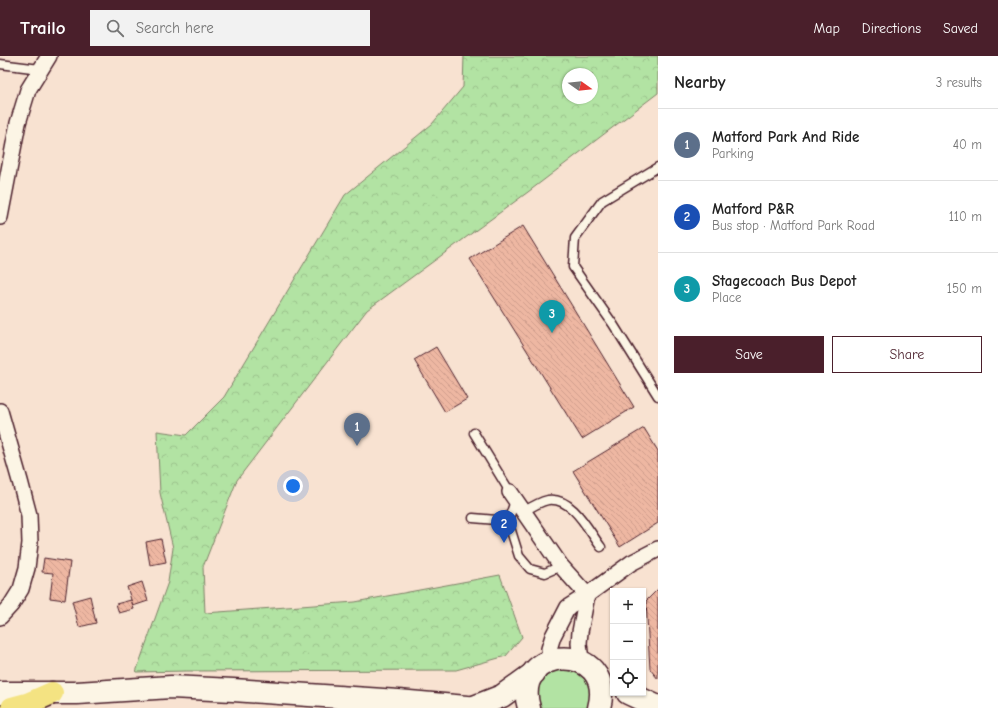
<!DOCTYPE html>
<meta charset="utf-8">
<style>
body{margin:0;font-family:"Comic Neue",sans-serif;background:#f2f2f2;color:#222}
.controls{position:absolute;right:12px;bottom:12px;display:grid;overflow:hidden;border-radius:0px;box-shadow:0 1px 3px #0004}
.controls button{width:36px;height:36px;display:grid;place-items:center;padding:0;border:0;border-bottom:1px solid #e0e0e0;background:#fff;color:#222;font:20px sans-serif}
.compass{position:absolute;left:562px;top:12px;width:36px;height:36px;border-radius:50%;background:#fff;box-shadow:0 1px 3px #0004;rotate:105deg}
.you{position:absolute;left:293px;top:430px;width:14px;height:14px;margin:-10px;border:3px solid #fff;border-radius:50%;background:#1a73e8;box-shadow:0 0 0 6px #1a73e833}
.badge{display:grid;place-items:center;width:26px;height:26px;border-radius:50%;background:#4a1f2b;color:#fff;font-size:13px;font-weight:700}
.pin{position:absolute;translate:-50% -33px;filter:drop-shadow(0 1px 2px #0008)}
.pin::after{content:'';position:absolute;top:21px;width:14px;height:12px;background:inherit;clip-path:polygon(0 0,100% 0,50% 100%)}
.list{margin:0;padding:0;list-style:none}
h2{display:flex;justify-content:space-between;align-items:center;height:52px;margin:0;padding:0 16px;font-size:17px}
h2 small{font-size:13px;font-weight:400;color:#767676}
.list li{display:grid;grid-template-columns:26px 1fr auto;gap:12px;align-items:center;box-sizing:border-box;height:72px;padding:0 16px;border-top:1px solid #e0e0e0}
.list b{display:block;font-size:15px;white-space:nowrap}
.list p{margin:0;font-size:13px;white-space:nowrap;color:#767676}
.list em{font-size:13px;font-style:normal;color:#767676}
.actions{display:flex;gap:8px;padding:12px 16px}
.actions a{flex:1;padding:9px 0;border:1px solid #4a1f2b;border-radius:0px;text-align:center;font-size:14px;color:#4a1f2b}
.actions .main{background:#4a1f2b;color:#fff}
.icon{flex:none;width:22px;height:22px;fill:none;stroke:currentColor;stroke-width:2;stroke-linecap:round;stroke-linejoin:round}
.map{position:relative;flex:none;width:658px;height:652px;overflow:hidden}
header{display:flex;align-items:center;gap:24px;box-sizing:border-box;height:56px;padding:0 20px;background:#4a1f2b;color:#fff}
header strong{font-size:19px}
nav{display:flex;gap:22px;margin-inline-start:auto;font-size:14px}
.search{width:280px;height:36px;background:#f2f2f2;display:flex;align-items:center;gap:10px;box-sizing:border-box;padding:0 14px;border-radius:0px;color:#767676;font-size:15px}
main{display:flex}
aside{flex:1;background:#fff}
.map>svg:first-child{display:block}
</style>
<header>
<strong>Trailo</strong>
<div class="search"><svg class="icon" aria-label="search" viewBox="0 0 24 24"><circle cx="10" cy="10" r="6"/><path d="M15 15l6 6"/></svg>Search here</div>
<nav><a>Map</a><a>Directions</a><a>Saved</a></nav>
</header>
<main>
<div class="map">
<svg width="658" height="652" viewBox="0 0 658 652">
<defs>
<pattern id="forest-crowns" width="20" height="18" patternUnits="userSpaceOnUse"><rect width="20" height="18" fill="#b2e3a3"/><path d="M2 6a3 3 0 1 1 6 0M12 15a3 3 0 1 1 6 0" fill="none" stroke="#9bc28c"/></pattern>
<pattern id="building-back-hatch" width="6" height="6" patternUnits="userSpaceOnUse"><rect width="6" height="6" fill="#eeb7a2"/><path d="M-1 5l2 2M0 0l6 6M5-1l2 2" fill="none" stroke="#ce9d8c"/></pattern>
</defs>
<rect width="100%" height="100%" fill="#f8e2d1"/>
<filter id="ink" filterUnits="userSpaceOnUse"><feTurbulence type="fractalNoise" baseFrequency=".025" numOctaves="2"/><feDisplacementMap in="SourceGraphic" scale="8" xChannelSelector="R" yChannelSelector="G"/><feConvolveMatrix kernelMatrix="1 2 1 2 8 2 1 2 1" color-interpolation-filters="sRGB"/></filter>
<g filter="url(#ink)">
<!-- grass -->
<path fill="#b2e3a3" stroke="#7e8167" d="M564,613c20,3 33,20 24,39h-48c-2,-4 -2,-8 -2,-13 -1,-15 12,-24 26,-26z"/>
<!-- forest -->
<path fill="url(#forest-crowns)" stroke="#7e8167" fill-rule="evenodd" d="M464,0h194v37l-130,99 -161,118 -130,170 -34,87 2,46 150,-11 145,-27 22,62 -16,19 -50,14 -269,1 -51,1 32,-90 5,-34 -13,-55 -3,-62 29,4 38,-38 121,-202 87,-71 31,-37zM568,18h24v24h-24z"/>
<!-- building -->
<g fill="url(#building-back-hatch)" stroke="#4a1f2b">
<path d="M523,170l111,181 -52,32 -112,-180z"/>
<path d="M436,291l31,52 -22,13 -31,-52z"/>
<path d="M644,372l14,23v72l-38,24 -47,-76z"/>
<path d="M161,483l5,23 -16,3 -4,-23z"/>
<path d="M44,502l26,4 -5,38 -15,-2 3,-25 -11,-1z"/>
<path d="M142,526l6,19 -15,5 -6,-19z"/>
<path d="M658,533v90l-8,-10 -4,-68z"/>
<path d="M90,540l6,27 -17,4 -7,-26z"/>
<path d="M131,544l3,9 -15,4 -3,-9z"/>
</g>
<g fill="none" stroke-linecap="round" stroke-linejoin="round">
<defs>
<g id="service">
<path d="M0,8l40,5"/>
<path d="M658,111l-56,34 -27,37 -2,29 40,57 45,72"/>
<path d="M474,377l36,59"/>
<path d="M515,445l-7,20 11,35 11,13 15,4 16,-7"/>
<path d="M523,456c8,-5 16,-10 25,-12 25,-3 40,30 53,47"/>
<path d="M473,462l35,3"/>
</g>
<g id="minor">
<path d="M0,161l18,-94 10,-33 21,-34"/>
<path d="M0,355l20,70 9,34 1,28 -3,25 -6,21 -10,16 -11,12"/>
<path d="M510,436l51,74 26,29"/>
<path d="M551,603l-2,-10 4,-13 15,-29 19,-12 44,-32 27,-14"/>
<path d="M581,605l-2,-18 1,-11 7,-37"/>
</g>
<g id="secondary">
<path d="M0,637h77l94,-6 62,3 165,11 80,7"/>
<path d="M628,637l30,14"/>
<path d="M474,651l28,-11 32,-23"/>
<path d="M529,652c-19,-65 88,-67 70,0"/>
</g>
<path id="primary" d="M12,652l15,-4 25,-11"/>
</defs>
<!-- service casing -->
<use href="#service" stroke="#4a1f2b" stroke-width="11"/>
<!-- minor casing -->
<use href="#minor" stroke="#4a1f2b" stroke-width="18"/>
<!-- secondary casing -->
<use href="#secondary" stroke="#4a1f2b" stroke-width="25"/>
<!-- primary casing -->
<use href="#primary" stroke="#4a1f2b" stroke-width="25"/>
<!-- service -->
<use href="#service" stroke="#fcf5e5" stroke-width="8"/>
<!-- minor -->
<use href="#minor" stroke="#fcf5e5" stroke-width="15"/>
<!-- secondary -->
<use href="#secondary" stroke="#fcf5e5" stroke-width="22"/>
<!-- primary -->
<use href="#primary" stroke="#f4e382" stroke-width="22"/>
</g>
</g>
</svg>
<div class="controls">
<button>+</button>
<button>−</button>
<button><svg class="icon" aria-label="locate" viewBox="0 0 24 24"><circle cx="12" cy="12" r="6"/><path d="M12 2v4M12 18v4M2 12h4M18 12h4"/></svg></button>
</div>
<svg class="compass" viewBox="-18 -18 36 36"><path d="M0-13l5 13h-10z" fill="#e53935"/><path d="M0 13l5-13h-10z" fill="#767676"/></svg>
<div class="you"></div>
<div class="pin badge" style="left:357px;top:390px;background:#5c6f8a">1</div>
<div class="pin badge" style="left:504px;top:487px;background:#1a4fb4">2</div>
<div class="pin badge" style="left:552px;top:277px;background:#0f9aa8">3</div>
</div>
<aside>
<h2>Nearby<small>3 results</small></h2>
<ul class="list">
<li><span class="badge" style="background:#5c6f8a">1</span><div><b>Matford Park And Ride</b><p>Parking</p></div><em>40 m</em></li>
<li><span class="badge" style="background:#1a4fb4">2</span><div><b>Matford P&amp;R</b><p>Bus stop · Matford Park Road</p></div><em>110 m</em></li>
<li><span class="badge" style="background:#0f9aa8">3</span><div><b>Stagecoach Bus Depot</b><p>Place</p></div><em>150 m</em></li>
</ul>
<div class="actions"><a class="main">Save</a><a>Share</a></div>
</aside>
</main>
